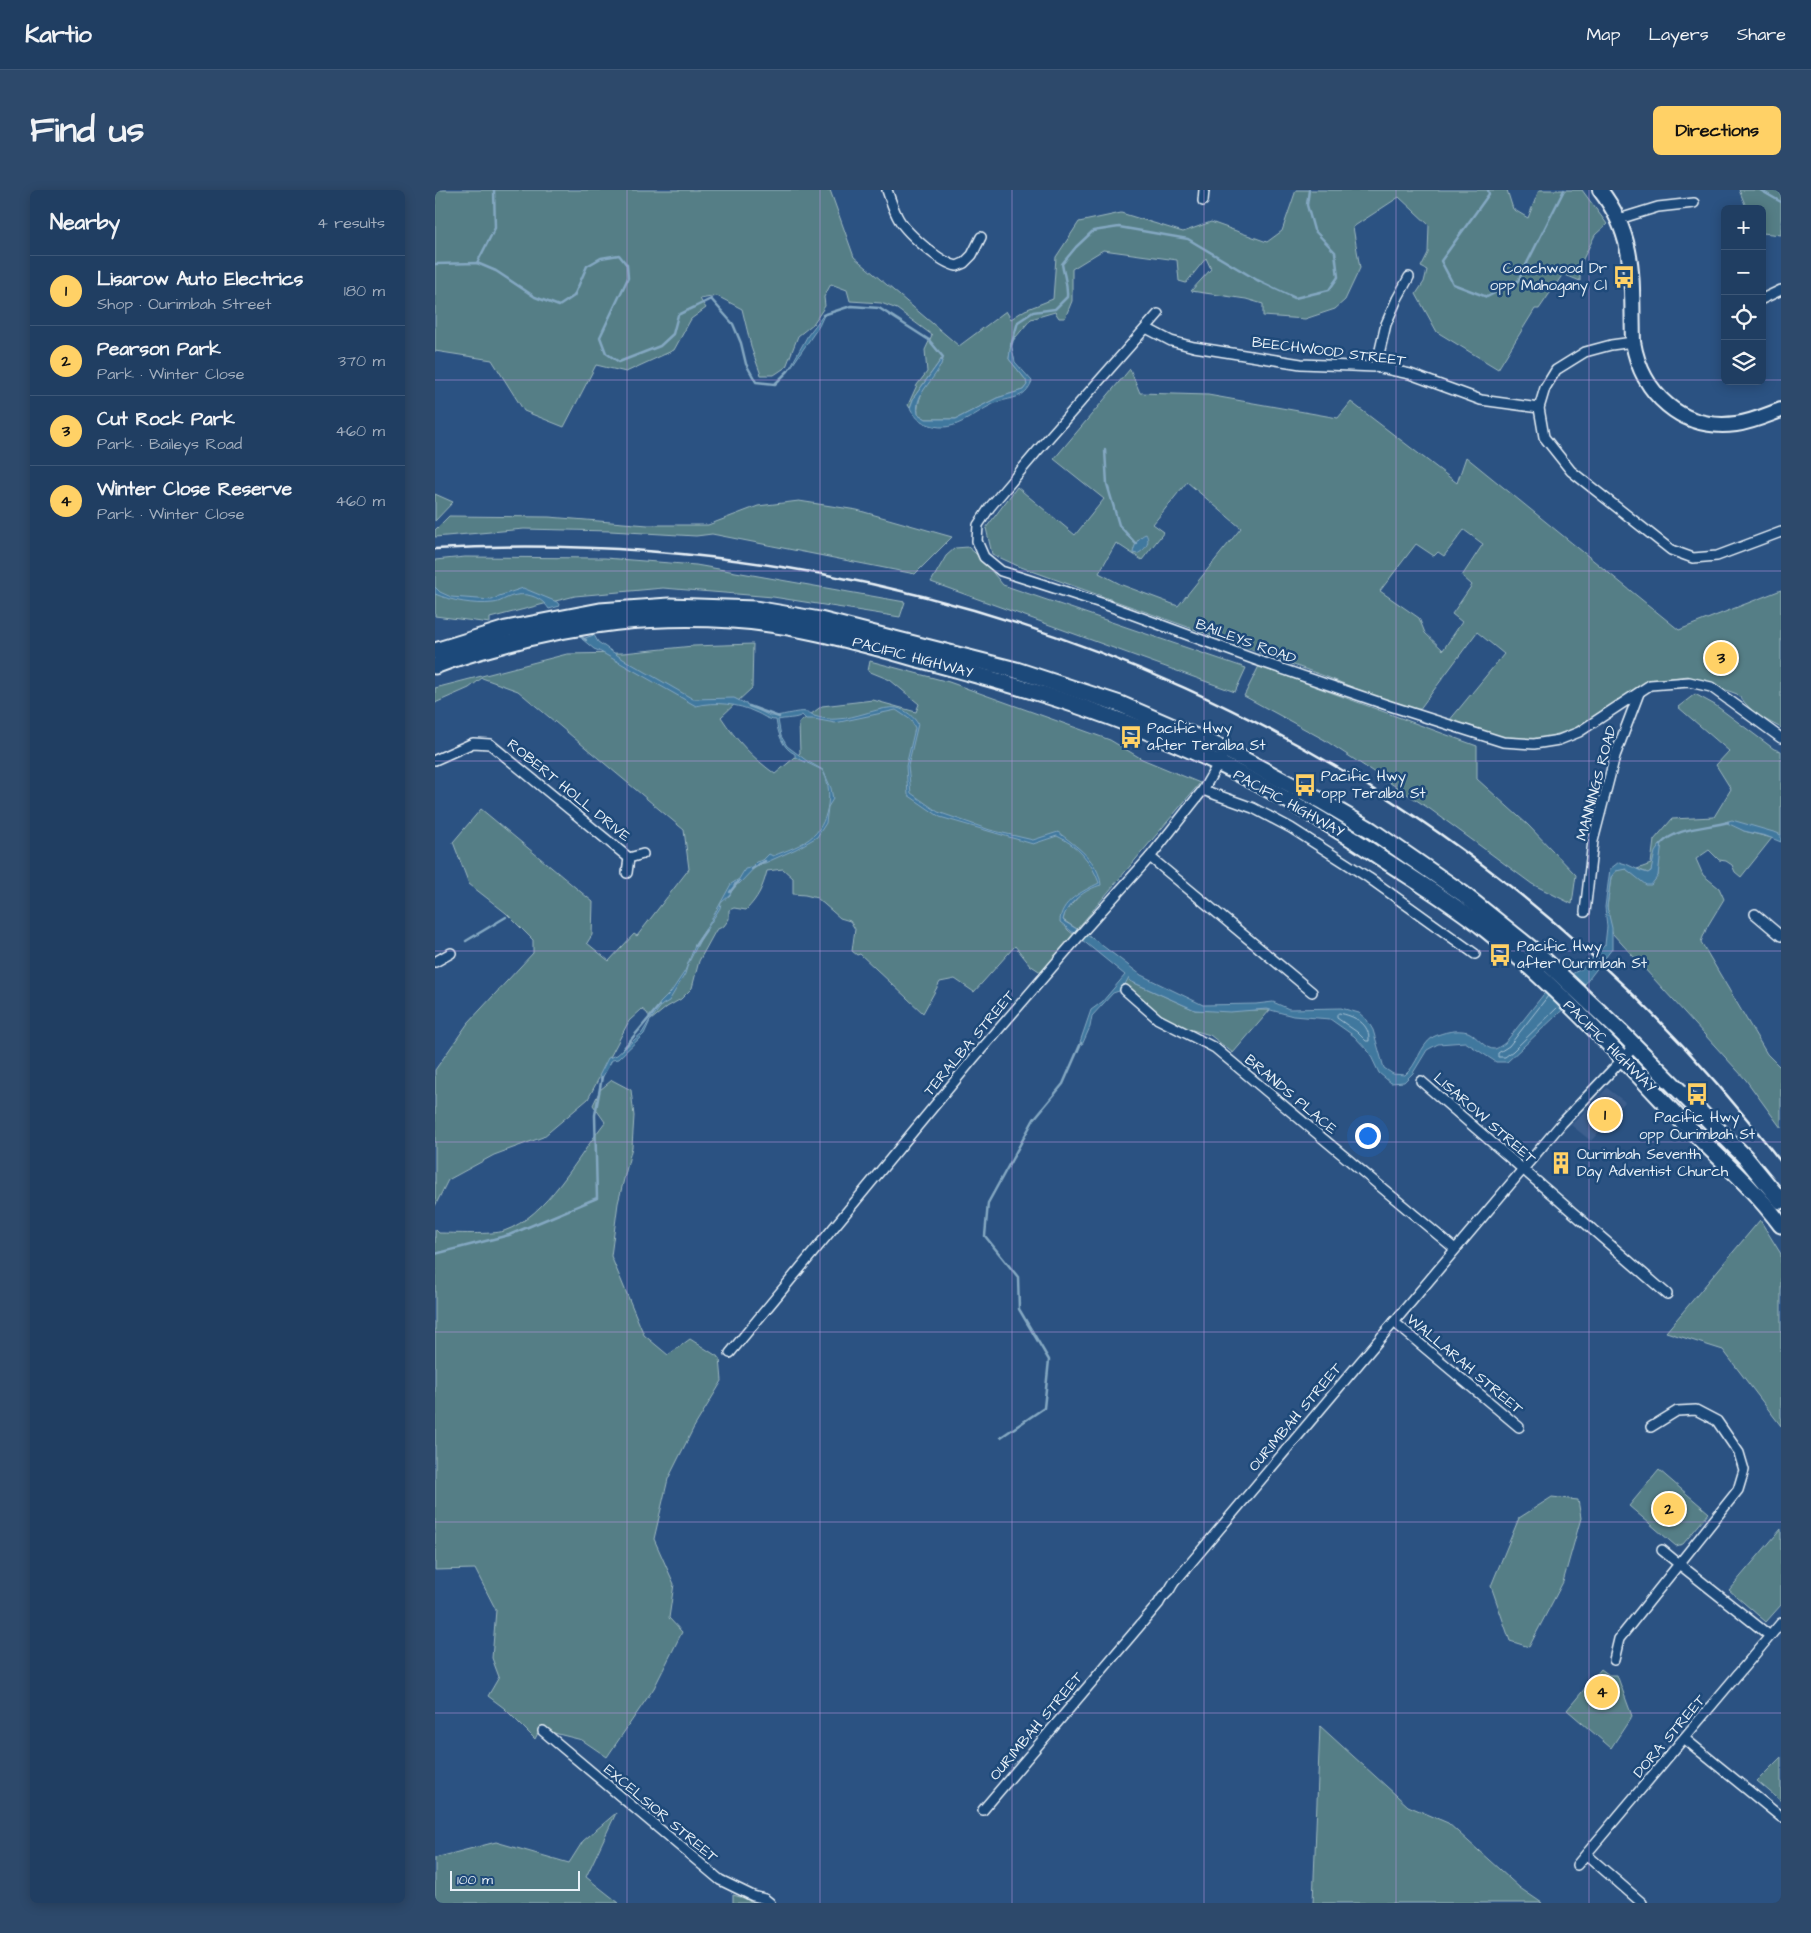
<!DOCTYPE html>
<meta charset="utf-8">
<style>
body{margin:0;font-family:"Architects Daughter",sans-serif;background:#2d496b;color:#f1f3f6}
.controls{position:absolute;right:15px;top:15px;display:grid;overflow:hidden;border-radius:8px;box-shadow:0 2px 12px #0003}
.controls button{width:45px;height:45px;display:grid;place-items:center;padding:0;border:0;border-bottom:1px solid #3d5777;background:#203e62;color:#f1f3f6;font:25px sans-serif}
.scale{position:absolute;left:15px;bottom:12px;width:130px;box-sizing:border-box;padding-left:5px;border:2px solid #e8f1f8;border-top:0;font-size:14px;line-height:18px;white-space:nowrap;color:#e8f1f8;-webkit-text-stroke:4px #1f4a7a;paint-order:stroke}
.you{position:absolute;left:932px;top:945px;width:18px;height:18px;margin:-12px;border:4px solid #fff;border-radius:50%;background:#1a73e8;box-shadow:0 0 0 8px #1a73e833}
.badge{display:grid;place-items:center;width:32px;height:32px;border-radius:50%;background:#ffd166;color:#111;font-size:16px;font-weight:700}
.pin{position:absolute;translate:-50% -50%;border:2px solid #fff;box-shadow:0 1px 5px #0006}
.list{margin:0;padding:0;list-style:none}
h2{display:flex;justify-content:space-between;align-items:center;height:65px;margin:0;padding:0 20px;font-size:21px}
h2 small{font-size:16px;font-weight:400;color:#a2aebe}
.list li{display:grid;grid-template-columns:32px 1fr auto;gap:15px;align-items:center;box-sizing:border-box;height:70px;padding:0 20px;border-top:1px solid #3d5777}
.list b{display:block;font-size:19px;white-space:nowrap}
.list p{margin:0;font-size:16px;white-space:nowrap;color:#a2aebe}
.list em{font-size:16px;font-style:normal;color:#a2aebe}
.icon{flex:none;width:28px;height:28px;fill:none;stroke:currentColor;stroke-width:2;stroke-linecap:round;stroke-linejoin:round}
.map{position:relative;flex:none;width:1346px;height:1713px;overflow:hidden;border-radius:8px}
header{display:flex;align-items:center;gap:30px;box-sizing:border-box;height:70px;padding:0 25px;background:#203e62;border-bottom:1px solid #3d5777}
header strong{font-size:24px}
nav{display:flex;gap:28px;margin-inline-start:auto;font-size:18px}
.intro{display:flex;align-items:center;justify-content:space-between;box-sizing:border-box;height:120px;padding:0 30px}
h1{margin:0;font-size:35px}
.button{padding:12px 22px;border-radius:8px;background:#ffd166;color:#111;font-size:18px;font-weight:700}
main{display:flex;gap:30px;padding:0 30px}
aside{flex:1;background:#203e62;border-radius:8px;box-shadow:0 2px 12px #0003}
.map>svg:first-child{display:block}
</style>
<header>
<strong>Kartio</strong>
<nav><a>Map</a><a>Layers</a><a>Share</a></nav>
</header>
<div class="intro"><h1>Find us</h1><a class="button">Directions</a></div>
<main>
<aside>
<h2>Nearby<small>4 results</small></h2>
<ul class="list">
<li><span class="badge">1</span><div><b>Lisarow Auto Electrics</b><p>Shop · Ourimbah Street</p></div><em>180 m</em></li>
<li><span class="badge">2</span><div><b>Pearson Park</b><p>Park · Winter Close</p></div><em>370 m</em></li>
<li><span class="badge">3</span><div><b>Cut Rock Park</b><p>Park · Baileys Road</p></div><em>460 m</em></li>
<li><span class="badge">4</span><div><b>Winter Close Reserve</b><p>Park · Winter Close</p></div><em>460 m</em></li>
</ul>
</aside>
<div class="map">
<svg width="1346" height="1713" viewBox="0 0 1346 1713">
<rect width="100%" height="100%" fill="#2b5282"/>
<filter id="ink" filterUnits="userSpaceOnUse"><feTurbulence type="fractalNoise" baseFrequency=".02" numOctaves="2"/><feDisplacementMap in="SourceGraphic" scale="10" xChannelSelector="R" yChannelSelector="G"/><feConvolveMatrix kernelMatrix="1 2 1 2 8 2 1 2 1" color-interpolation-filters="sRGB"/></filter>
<g filter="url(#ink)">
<!-- built -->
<path fill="#3c5f8e" d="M1172,898l18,14 -34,39 -20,-16z"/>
<!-- green -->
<g fill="#547e86" stroke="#9eb8bf" fill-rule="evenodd">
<path d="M0,0h395l24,67 105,89 47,-35 5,8 14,-9 28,-11 3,-42 23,-35 42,-9 62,19 28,-10 56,20 15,-11 14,-41h211l6,19 15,9 11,-28h43l25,34 -12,11 -15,30v16l-17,-7 -24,35h-4l-37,60 -61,-37 -21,-38 8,-12 3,-12 -6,-3 7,-14 1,-28 -30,-28 -46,30 7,41 -15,32 -10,9 -30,10 -42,-3v-12l-17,-5 -55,-8 20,-22 -5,-11 -20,25 -7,-2 -2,-21 -74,-10 -31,19v32l-7,17h-6l-4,-6 -24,7 -20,24 -2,16 17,21 1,5 -4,5 -26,8 -41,21h-30l-8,-5c-2,-11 6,-28 13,-36 6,-9 10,-8 11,-20l-28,39 -4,11 -2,-3 9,-20 10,-13 -2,-22 7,-15 -35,-26 -16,-6 -31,-2 -3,-11 -16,-6 -7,13 1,9 -12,18 -15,12 -12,31 -12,8h-13l-9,-25 -10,-41 -25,-13 -17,3 6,9 -15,11 -17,31 -48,22 -30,-7 -32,62 -40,-16 -32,-51 -57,-9z"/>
<path d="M1304,0h42v45l-19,-2v-24h-15z"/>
<path d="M695,179l10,24 68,2 130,23 13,-16 106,81 9,-26 213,173 102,-40v138l-26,-14 -18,-20 -49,-18 -26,3 -19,5 -66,44 -39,12 -32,-2 -57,-17 55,-67 -27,-22 -58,78 -35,-10 -57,-23 -309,-111 -26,-12 -6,-26 31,-41 58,48 29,-36 -50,-40zM752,292l54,46 -63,78 -56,-21 -23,-12 17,-30 26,17 22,-28 -11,-8zM1029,340l19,14 -21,32 10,9 -20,29 10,8 -19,28 -18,-17 -6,-15 -39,-27 36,-47 18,12 4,-4 6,4z"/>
<path d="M0,304l18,8 -18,19z"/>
<path d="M364,311l58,9 95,27 -37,37 -203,-40 -16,2 -86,-5 -86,-2 -89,8v-7l14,-14 100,1 99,8h60l50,-19z"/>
<path d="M533,357l13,11 22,27 243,83 -11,24 -304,-110 15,-26 9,-8z"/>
<path d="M30,367l140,1 91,7 209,37 -5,15 -127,-20 -110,-9 -88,8 -85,22v5l-55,-7v-56z"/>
<path d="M318,454l-1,44 -31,29c15,23 32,41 54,57l25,-21 -1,-30 23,-17 51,-6 43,12 3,-8 -29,-24 -22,-9 2,-10 79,21 161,58 32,19 58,24 -123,146 -14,-9 2,-8 14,-16 -2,-1 -17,23 8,12 6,5 -32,38 -12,-8 -15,-19 -41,46 -19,-13 -15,3 -17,31 -63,-59 -3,1 -5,-4 3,-22 -5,-8 -10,-3 -23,-20 -12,-3 -12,-1v-16l-10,-9 -16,2c-4,16 -9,27 -21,39l-12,-2 -5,2v9l-5,7 -8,4 -17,31 -7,27 -11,11 -14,8 -16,13 -4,-7 -5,-4 -13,12 -41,78 -45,38 -49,18 -46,25 -13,26v-136l33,-47 65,-70v-13l-27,-27 -37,-29 -16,-42 28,-33 112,93 -1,33 -5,8 22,18 25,-27 3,2 52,-67 -5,-39 -166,-139 -36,-13 -13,10 -34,15v-15l132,-34 56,-1 70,-7z"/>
<path d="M824,476l218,80v33l51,46 48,50 -4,29 -40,-20 -102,-75 -107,-70 -79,-43z"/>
<path d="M1260,504l20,11 59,44 7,2v84l-17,-5 -27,-3 7,4 28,7 -31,39 -6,-5 -3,-7 -6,-4 -7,-1 -10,-10 -13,9 7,16 16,13 5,11 -17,28 -6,15 66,112 14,14v60l-35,-48 -134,-147 -5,-26 4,-30 5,-6 6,-2h4l10,7h22l2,-28 -9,23 -3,2 -11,-4 14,-5 3,-24 18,-21 42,-2 17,-28 -15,-24 13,-14 -51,-44z"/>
<path d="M693,785l2,6 65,29h75l-37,43 -23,-18 -28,-8 -22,-13 -40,-30z"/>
<path d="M177,890l19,10 3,26 -2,31 -14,56 -7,53 33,79 24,20 22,-16 30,19 2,23 -29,48 -25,50 -14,60 20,45 -5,34 13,14 -28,56 -47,69 -25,-17 -28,-7 -13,-6 -6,12 -31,-31 -16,-12 11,-19 -7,-19 4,-48 -21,-41 -40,1v-341l4,4c14,0 54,2 65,-2 43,-15 74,-74 101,-109l-12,-17 7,-15z"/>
<path d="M1325,1030l21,34v172l-58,-76 -57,-18z"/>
<path d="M1224,1280l50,43 -26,31 -7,2 -47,-40z"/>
<path d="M1117,1307l26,3 3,18 -18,64 -34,65 -19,-6 -19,-55 28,-68z"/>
<path d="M1346,1339v76l-15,17 -37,-32z"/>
<path d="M1166,1479l8,6h8l15,41 -21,32 -44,-38z"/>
<path d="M885,1536l88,80 40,17 72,65 22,15h-229z"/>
<path d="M1346,1567v44l-24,-20z"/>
<path d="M181,1623l-30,64 33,26h-184v-45l61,-16 73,21 14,-22z"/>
<path d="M298,1705l11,3 8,5h-19z"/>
</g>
<!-- water -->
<g fill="#41789e" stroke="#84a8c2">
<path d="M390,123l-6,13 -32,47 21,-38z"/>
<path d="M576,153l4,19 17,19c-7,18 -19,16 -34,21 -24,9 -41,32 -68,23 -10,-3 -15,-8 -20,-17l4,-11 29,-40c-3,21 -30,34 -25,57l8,5h30l41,-21 26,-8 4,-5 -1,-5 -17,-21z"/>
<path d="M711,344c5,9 -1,16 -9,20l-4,-1c1,-8 6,-17 13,-19z"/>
<path d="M0,397l5,5 11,5 41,3 7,-4 24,-8 34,14 3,4 -11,3c-9,-14 -27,-18 -42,-11 -5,2 -9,5 -14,5 -19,2 -41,-2 -58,-9z"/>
<path d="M159,445l4,7 25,17 70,40 41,-1 36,18c10,1 27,-6 37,-4 1,0 7,3 7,4 6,2 17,4 23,3 17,0 47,-14 60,-11 9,2 17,9 21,16l-10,42 3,27 27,19 52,18 43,10 25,-8c18,14 41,29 43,53 -15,4 -35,18 -38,35l2,2 30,18 46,35 62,30 53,-1 17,-2 16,7 52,-1 18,5 8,7 6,10 11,38 9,6 12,1c13,-11 14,-28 28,-38 10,-5 24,-8 35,-5 8,3 17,18 27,17 3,-1 7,-4 10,-6l46,-58 32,-17 22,-23 2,-18 -2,-20 5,-38 9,-7c11,2 18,9 29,11l3,-2 4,-19 7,-10 -4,34 -7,9h-5l-20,-16 -10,2 -5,6 -4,30 5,21v21l-40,52 -65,61h-11l-31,-20 -27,2 -11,6 -14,23 -9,9 -13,1 -12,-10 -10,-21 -15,-16 -24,-17 -37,-3 -26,-7 -37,3 -35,-2 -65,-29 -1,-4 -7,13 -9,3 -21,23 -2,11 -8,18 -2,-3 11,-32 11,-8 23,-27 -65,-53c0,-21 23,-31 39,-39 -7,-21 -22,-38 -42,-47l-24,8 -93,-27 -32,-22 -2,-29 9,-38 -4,-8 -15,-10 -61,13 -21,-4h-8l-4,-4c-5,4 -17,3 -24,5l3,16 6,10 20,15 16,9 8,18 2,11 -5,8 -2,16 -9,14 -21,12 -31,14h-6l-20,21 -4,-1 -5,12 -9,8 -1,5 -20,32 -12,24 -3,10 -16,27 -7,4 -12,16 -6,13 -26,25 -6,1 -11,20 -2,-4 9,-18 9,-3 25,-22 18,-30 11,-11 14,-21 11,-28 13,-19 22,-40 8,-5 6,-10 5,-1 6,-6 7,-2 6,-6 4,2c14,-6 29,-10 41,-21 15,-14 20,-47 8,-65l-27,-13v-3c-13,-6 -17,-21 -19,-34 -9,0 -13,-5 -21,-8 -16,-8 -41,-11 -59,-6l-97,-55 -5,-2 -12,-10z"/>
<path d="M1297,630l45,13 4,2v7l-15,-6 -22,-5 -19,-9z"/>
</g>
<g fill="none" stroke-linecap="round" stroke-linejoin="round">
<!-- shore -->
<g stroke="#a5c1d4" stroke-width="1">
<path d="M1113,806l-39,50 -11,7v4h7l8,-6 46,-45"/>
<path d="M904,823c15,3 31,10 30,28h-3l-9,-9 -20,-14v-3z"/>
</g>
<!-- stream -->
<g stroke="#84a8c2" stroke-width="2.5">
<path d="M1053,0l1,4 -48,67 12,23 34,13 31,-16 46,-91"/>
<path d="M1325,0l21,12"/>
<path d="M42,73l18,-35 -1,-38"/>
<path d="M0,74l42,-1 19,8 39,26 24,9 15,-10 13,-30 14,-8 18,-3 8,10 1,13 -28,59 6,16 13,9 41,-16 13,-12 5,-19 33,-16 22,25 8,19 5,21 10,18 19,2 13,-13"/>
<path d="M388,125l28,-9 28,2 50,32 14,17 -1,3"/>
<path d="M576,156l7,-24 15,-10 22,-3 12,-12c1,-14 -3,-20 -5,-33l14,-17 17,-16 26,-4 69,12 69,41 38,18 34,-8 9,-13 -3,-25 -21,-22 -7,-25 2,-15"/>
<path d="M670,260l2,34 12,41 17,19"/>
<path d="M141,444l10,6"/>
<path d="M314,516l30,11"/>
<path d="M1226,654c16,-17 46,-16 67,-22"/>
<path d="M317,679l13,-8"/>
<path d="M295,702l9,-11"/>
<path d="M31,751l40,-24"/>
<path d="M260,756l11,-16"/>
<path d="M189,858l35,-42"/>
<path d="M0,1064l74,-19 88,-37 -2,-83 7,-38"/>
<path d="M566,1247l43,-29 5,-48 -30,-51 -1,-32 -33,-41 3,-33 46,-84 29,-35 18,-41"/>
</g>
<defs>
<g id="street">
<path d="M452,0c3,9 6,18 10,26 7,15 43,47 60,50l7,-3 8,-8 9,-18"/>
<path d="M768,11l1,-11"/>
<path d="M1184,29l39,-12 36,-4"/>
<path d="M1327,109l19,-9"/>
<path d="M723,124l-119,135 -49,58 -12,18 -1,16 7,16 17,14 103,33 152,56 128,44 119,38 31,2 25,-4 20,-8 71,-47 39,-3 22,5 70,51"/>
<path d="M711,138l25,13 23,6 107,17 75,3 34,7 71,26 58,8"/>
<path d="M1198,152l-22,3 -26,7 -29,18 -11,18 -6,20 5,29 27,34 100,79 22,8 24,-2 64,-24"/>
<path d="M941,177l10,-43 11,-25 12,-22"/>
<path d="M0,570l38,-17 17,1 139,114"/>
<path d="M768,600l50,18 38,20 78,50 106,76"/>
<path d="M715,667l162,135"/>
<path d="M192,683l2,-15 14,-4"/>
<path d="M1150,722l8,-71 22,-85 24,-63"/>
<path d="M1320,724l26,22"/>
<path d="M0,772l16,-9"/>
<path d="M690,800l33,29 57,29 240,201"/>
<path d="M986,891l246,213"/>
<path d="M959,1132l125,105"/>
<path d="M295,1163l243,-294 113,-131 64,-71 53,-67 23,-40"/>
<path d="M1216,1237l26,-16 19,-1 21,11 22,32 5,17 -6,20 -59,74 91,72"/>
<path d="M1179,1470l5,-21 60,-75 -17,-14"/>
<path d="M108,1541l177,149 33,16 12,3 5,4"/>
<path d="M1250,1549l96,78"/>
<path d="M548,1620l176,-207c3,-8 8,-8 11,-14 3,-5 3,-7 8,-11l384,-455 73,-77"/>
<path d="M1152,1665l55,48"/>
<path d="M1142,1675l204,-242"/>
</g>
<path id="secondary" d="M1165,0c38,49 31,94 33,152 9,52 49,89 103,82 16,-2 31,-9 45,-14"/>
<g id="primary">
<path d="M0,461l71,-22 94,-18 69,-5 86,3 65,11 196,50 104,34 106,46 97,52 48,28 91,63 76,61 83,78 124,125 36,44"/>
<path d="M0,476c22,-9 44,-15 67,-21 79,-22 148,-30 230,-25 64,4 128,23 190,40 82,22 165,45 243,79 77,32 155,78 224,124 32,21 66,42 96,66 69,55 129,120 189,184 37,38 75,69 107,112"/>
</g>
</defs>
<!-- street casing -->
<use href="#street" stroke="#e8f1f8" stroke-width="12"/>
<!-- secondary casing -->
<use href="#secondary" stroke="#e8f1f8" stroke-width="18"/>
<!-- primary casing -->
<use href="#primary" stroke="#e8f1f8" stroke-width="19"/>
<!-- street -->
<use href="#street" stroke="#1f4a7a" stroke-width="9"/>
<!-- secondary -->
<use href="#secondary" stroke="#1f4a7a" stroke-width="14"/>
<!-- primary -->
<use href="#primary" stroke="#1f4a7a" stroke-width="15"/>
<!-- rail -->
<path stroke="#e8f1f8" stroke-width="2.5" d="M0,359c523,-29 1027,195 1346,613"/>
</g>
</g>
<!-- grid -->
<path fill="none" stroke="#b798de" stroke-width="1" stroke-opacity="0.55" d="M192,0v1713M385,0v1713M577,0v1713M769,0v1713M961,0v1713M1154,0v1713M0,190h1290M1327,190h19M0,381h1346M0,571h1346M0,761h1346M0,952h1346M0,1142h1346M0,1332h1346M0,1523h1346"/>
<!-- icons -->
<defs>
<symbol id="bus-bare" viewBox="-9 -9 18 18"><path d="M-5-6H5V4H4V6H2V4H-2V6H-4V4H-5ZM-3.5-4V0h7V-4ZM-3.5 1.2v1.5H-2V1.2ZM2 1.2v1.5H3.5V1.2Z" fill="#ffd166" stroke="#1f4a7a" stroke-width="2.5" paint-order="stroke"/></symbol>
<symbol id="building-bare" viewBox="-9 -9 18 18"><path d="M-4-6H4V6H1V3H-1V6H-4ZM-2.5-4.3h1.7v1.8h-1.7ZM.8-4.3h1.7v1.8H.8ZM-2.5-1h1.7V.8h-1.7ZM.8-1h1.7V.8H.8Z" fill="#ffd166" stroke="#1f4a7a" stroke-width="2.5" paint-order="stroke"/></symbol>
</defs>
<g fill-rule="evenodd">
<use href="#bus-bare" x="1173" y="71" width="32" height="32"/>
<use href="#bus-bare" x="680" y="531" width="32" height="32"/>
<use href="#bus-bare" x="854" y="579" width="32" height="32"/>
<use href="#bus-bare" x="1049" y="749" width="32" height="32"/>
<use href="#bus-bare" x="1246" y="888" width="32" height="32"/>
<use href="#building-bare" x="1110" y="957" width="32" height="32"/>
</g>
<g text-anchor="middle" stroke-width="5" stroke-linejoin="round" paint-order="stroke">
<!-- poi labels -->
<g font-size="15" fill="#e8f1f8" stroke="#1f4a7a" text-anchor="start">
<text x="1172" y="83" text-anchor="end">Coachwood Dr<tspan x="1172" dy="17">opp Mahogany Cl</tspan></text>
<text x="712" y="543">Pacific Hwy<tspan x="712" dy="17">after Teralba St</tspan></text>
<text x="886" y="591">Pacific Hwy<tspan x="886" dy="17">opp Teralba St</tspan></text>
<text x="1082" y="761">Pacific Hwy<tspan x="1082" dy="17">after Ourimbah St</tspan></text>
<text x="1262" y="932" text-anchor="middle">Pacific Hwy<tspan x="1262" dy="17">opp Ourimbah St</tspan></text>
<text x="1142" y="969">Ourimbah Seventh<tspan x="1142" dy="17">Day Adventist Church</tspan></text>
</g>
<!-- street labels -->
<g font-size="15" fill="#e8f1f8" stroke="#1f4a7a">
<text transform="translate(894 161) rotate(7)" y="5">BEECHWOOD STREET</text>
<text transform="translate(811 451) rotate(20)" y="5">BAILEYS ROAD</text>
<text transform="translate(478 467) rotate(15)" y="5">PACIFIC HIGHWAY</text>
<text transform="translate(1161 593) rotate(-75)" y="5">MANNINGS ROAD</text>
<text transform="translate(134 600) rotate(39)" y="5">ROBERT HOLL DRIVE</text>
<text transform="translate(854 613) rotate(29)" y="5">PACIFIC HIGHWAY</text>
<text transform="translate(534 853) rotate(-50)" y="5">TERALBA STREET</text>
<text transform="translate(1175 856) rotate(45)" y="5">PACIFIC HIGHWAY</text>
<text transform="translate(856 904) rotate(40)" y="5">BRANDS PLACE</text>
<text transform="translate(1050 928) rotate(41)" y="5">LISAROW STREET</text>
<text transform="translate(1030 1174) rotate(40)" y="5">WALLARAH STREET</text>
<text transform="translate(860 1227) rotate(-50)" y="5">OURIMBAH STREET</text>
<text transform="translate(601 1536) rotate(-50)" y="5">OURIMBAH STREET</text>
<text transform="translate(1234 1546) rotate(-50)" y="5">DORA STREET</text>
<text transform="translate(226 1623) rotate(40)" y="5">EXCELSIOR STREET</text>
</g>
</g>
</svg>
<div class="controls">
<button>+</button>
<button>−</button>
<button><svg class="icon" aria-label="locate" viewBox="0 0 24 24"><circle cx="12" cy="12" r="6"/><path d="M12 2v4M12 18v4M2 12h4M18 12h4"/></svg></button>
<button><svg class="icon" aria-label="layers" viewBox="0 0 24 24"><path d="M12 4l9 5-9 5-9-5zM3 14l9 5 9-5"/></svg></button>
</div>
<div class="scale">100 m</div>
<div class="you"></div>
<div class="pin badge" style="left:1170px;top:925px">1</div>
<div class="pin badge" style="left:1234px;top:1319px">2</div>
<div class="pin badge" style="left:1286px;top:468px">3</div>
<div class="pin badge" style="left:1167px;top:1502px">4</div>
</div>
</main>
